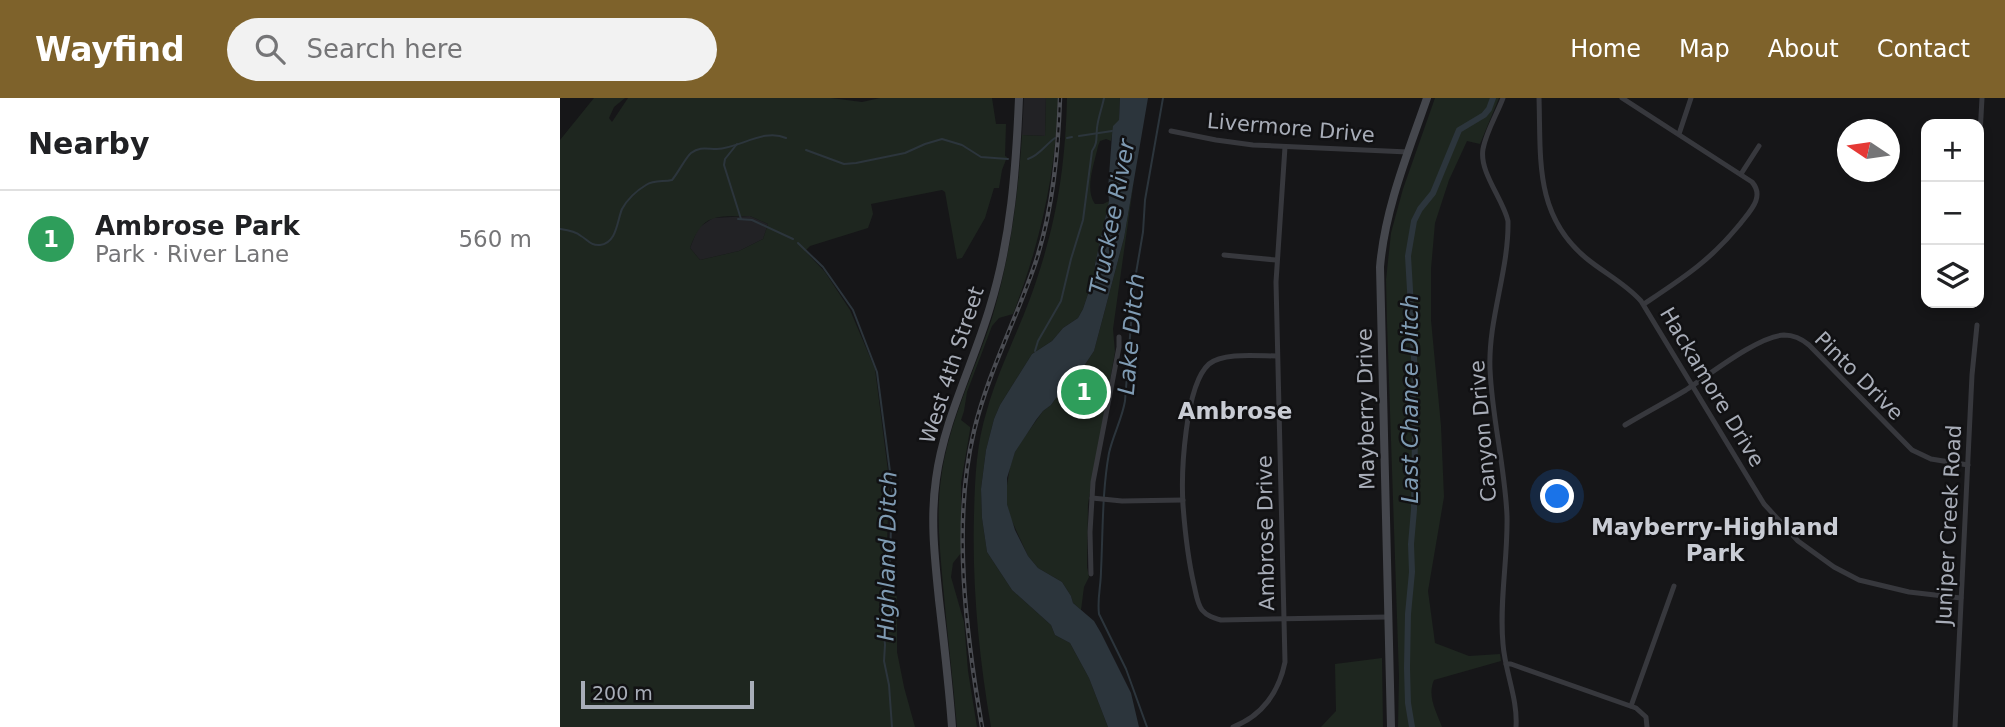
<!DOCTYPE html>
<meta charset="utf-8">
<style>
body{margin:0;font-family:"DejaVu Sans",sans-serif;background:#f2f2f2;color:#202124}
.controls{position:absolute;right:21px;top:21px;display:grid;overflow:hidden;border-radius:14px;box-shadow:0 4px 10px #0003}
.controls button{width:63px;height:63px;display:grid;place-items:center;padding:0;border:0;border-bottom:2px solid #e0e0e0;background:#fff;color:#202124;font:35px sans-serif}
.compass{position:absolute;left:1277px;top:21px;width:63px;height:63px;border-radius:50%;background:#fff;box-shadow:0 4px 10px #0003;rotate:283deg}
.scale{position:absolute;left:21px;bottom:18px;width:173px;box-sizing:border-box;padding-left:7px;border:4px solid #a8adb8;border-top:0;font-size:19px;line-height:24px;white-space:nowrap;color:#a8adb8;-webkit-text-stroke:5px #111113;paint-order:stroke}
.you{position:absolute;left:998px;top:399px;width:24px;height:24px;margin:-18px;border:5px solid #fff;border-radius:50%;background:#1a73e8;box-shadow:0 0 0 10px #1a73e833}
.badge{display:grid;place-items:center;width:46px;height:46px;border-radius:50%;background:#7e622b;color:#fff;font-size:23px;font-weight:700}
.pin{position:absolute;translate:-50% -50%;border:4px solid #fff;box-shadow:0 2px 7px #0006}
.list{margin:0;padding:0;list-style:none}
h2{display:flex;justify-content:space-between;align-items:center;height:91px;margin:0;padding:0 28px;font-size:30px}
h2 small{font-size:23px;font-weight:400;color:#757577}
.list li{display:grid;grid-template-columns:46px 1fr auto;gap:21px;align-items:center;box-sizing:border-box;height:98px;padding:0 28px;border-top:2px solid #e0e0e0}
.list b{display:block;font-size:26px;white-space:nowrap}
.list p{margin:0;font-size:23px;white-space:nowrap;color:#757577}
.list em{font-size:23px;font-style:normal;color:#757577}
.icon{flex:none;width:38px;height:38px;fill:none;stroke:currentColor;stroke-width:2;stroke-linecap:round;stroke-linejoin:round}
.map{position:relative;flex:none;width:1445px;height:629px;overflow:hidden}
header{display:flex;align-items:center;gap:42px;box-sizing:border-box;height:98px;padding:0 35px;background:#7e622b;color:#fff}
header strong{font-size:33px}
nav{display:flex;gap:38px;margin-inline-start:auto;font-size:24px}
.search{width:490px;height:63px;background:#f2f2f2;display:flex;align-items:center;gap:18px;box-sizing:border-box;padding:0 24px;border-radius:38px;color:#757577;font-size:26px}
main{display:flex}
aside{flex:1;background:#fff}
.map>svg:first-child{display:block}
</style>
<header>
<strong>Wayfind</strong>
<div class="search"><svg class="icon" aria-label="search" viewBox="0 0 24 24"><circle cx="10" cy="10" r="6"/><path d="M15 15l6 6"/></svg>Search here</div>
<nav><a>Home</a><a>Map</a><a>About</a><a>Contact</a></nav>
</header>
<main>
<aside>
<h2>Nearby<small></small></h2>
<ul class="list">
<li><span class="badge" style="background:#2e9e5b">1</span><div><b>Ambrose Park</b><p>Park · River Lane</p></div><em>560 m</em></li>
</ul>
</aside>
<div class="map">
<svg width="1445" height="629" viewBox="0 0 1445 629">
<rect width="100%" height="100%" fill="#161618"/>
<!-- built -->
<g fill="#222225">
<path d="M464,0h22l-1,38 -23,-1z"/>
<path d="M190,118l18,8 -5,15 -24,12 -39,9 -10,-12 8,-20 15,-10z"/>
</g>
<!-- green -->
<g fill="#1e261f" fill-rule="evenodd">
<path d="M34,0h31l-11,9 -5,11 3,4 16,-24h203l31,4 18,-4h112l4,26h10l-1,32 2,1 -5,13 -3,18h-5l-9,30 -23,40 -5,1 -12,-67 -3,-2 -71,14 2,10 -5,14 -58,18 -5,5 20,21 25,38 25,59 14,110 -3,98 9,14 2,7v54l7,35 11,40h-355v-587zM190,118l18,8 -5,15 -24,12 -39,9 -10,-12c13,-36 26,-31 60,-32z"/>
<path d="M486,0h12c-2,76 -18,146 -45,216l-14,4 -7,8 -25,66 -3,19 -3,9 9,7v3l-9,53v70l-8,10 -2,14 13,45 4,49 9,56h-20c-4,-48 -10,-95 -14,-142 -3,-35 -7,-71 -2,-106 7,-56 34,-108 51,-161 18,-60 26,-121 30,-183l23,1z"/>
<path d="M507,0h53l-1,23 -7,14 -1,6 -5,-2 -6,2 -2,5c-3,16 -14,43 -3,58h8l6,-3 -14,63 -1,12 -11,33 -5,9 -15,10 -11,13 -20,13 -32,51 -6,14 -8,31 -5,39 1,29 5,34 25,38 39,35 4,10 15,8 19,35 19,49h-117c-12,-70 -19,-141 -17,-212 1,-36 2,-70 13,-105 11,-39 30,-76 44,-114 25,-70 34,-124 36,-198z"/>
<path d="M875,0h64l-19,46 -13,-3 -18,39 -14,43 -4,46v51l10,106 3,71 -16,94 7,52 34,13 31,-2 1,7 -67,19c-7,16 2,31 8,47h-44l1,-51 -12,-354 -1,-42 5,-47 12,-44z"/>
<path d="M574,82l-21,149 2,23 -27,152 -1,63 2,10 -5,10 -3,23 -8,-7 -2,-7 -9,-14 -24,-14 -10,-12 -17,-37 -4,-15 -1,-13 4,-24 5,-15 8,-13 20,-28 8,-6 13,-18 20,-21 10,-15 30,-113z"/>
<path d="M822,560l1,69h-62l15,-16 -1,-47z"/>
</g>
<!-- water -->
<path fill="#2c353c" d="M560,0h28l-24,140 -30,113 -10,15 -20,21 -13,18 -8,6 -7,9 -21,32 -8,26v26l8,26 13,26 10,12 24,14 9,14 2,7 21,18 7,12 30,60 8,34h-31l-19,-49 -19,-35 -15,-8 -4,-10 -39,-35 -25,-38 -5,-34 -1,-29 5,-39 8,-31 6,-14 32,-51 20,-13 11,-13 15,-10 5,-9 11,-33 1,-12 14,-63 -1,-12 4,-54 1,-9 6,-6z"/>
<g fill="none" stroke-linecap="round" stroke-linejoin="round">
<!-- stream -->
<g stroke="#2c353c" stroke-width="2">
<path d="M519,38l33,-5"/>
<path d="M507,40l5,-1"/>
<path d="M177,46l-12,15 -1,6 17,54"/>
<path d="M246,52l38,14 12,-1 49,-10 20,-9 17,-5 20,6 19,12 27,2"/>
<path d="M468,61c12,-4 17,-14 27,-21"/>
<path d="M178,121l14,1 41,19"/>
<path d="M0,131c7,1 15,2 21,7 7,4 10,10 19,9 17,-2 17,-24 22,-36 5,-9 14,-18 24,-24 8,-5 17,-3 26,-5 6,-7 14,-23 19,-27 9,-7 16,-4 26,-4 23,-1 47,-21 69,-11"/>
<path d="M238,145l25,24 30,43 24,62 15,115 -2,77 -7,55 2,26 -1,16 5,24 3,42"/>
<path d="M475,253l3,-10 23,-40 10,-42 12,-39 9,-69c6,-8 4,-14 5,-23 1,-10 5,-20 7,-30"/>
<path d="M587,629l-21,-58 -27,-55c-2,-15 2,-28 2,-43 2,-40 1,-79 8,-118 4,-18 13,-34 16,-52l9,-116 9,-53 2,-32 18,-102"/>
</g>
<!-- canal -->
<path stroke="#2c353c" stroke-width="6" d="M852,629l-4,-24 -1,-35 1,-54 4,-42 -1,-28 3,-34 1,-81 -3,-24 3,-30 -7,-119 6,-35 6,-12 13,-16 26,-63 25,-15 5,-6 4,-11"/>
<!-- minor -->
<g stroke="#37383d" stroke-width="5">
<path d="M943,0c-6,16 -17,34 -20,51 -4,23 20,50 25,72 1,49 -20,98 -18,148 2,49 15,98 17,147 1,43 -8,85 -4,128 2,28 15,55 13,83"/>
<path d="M979,0c2,60 -5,117 47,160 18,15 39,25 55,43l123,203 34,37 36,26 25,13 50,12 52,6"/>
<path d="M1062,0l130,84c13,15 -2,29 -12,42 -30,37 -57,54 -96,80"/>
<path d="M611,33l45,9 37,5 155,7"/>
<path d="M1119,36l12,-36"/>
<path d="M1419,55l3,-55"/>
<path d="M1181,76l18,-28"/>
<path d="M664,157l52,5"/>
<path d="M717,258c-18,0 -54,-4 -68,8 -24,21 -28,109 -26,141 2,27 5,54 11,80 2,8 3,18 8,25 5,6 12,8 19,10l167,-3"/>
<path d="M1065,327c20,-12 41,-23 61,-35 23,-15 72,-54 98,-55 10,0 18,4 25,10l103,105 19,9 37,6"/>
<path d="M532,400l30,3 61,-1"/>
<path d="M531,476l-1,-42 3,-50 26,-135v-10"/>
<path d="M946,566h5l125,44 10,9 1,10"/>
<path d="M1071,608l43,-120"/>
<path d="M673,629c29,-11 46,-35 52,-65l-9,-380 9,-135"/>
<path d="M1395,629l17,-352 5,-50"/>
</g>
<!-- secondary -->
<g stroke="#45474d" stroke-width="8">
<path d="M392,629c-3,-42 -8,-84 -13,-127 -4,-40 -9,-80 -3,-121 8,-60 37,-114 54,-172 21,-68 26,-138 29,-209"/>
<path d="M831,629l-11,-460c5,-59 28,-114 47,-169"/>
</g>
<defs>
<path id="rail" d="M422,629c-16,-92 -30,-205 -8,-296 14,-59 43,-113 62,-170 17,-53 22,-108 24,-163"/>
</defs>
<!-- rail casing -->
<use href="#rail" stroke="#4a4c52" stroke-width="4.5"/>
<!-- rail -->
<use href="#rail" stroke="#111113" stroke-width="2" stroke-dasharray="5" stroke-linecap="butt"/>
</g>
<g text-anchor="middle" stroke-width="5" stroke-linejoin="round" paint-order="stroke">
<!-- street labels -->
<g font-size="21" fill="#a8adb8" stroke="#111113">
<text transform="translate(731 30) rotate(5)" y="7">Livermore Drive</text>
<text transform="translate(392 267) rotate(-72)" y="7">West 4th Street</text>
<text transform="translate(1299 278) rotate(45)" y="7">Pinto Drive</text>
<text transform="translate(1152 289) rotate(59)" y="7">Hackamore Drive</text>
<text transform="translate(806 311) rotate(-91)" y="7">Mayberry Drive</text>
<text transform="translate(923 333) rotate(-95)" y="7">Canyon Drive</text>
<text transform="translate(1389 427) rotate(-87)" y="7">Juniper Creek Road</text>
<text transform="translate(706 435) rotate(-91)" y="7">Ambrose Drive</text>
</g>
<!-- water labels -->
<g font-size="23" font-style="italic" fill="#7f9bb3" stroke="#111113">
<text transform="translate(552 119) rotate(-79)" y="8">Truckee River</text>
<text transform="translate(571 236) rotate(-85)" y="8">Lake Ditch</text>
<text transform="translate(850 301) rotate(-90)" y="8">Last Chance Ditch</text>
<text transform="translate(327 458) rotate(-89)" y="8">Highland Ditch</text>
</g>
<!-- neighbourhood labels -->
<g font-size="23" font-weight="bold" fill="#c9ccd4" stroke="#111113">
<text x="675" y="321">Ambrose</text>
<text x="1155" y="437">Mayberry-Highland<tspan x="1155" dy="26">Park</tspan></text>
</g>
</g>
</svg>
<div class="controls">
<button>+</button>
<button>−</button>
<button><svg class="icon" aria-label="layers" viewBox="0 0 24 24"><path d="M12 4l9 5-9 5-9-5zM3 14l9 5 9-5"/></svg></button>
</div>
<svg class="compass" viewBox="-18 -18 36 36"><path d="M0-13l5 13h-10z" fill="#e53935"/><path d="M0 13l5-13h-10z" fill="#757577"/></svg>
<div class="scale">200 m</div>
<div class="you"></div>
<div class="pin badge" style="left:524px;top:294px;background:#2e9e5b">1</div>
</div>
</main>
